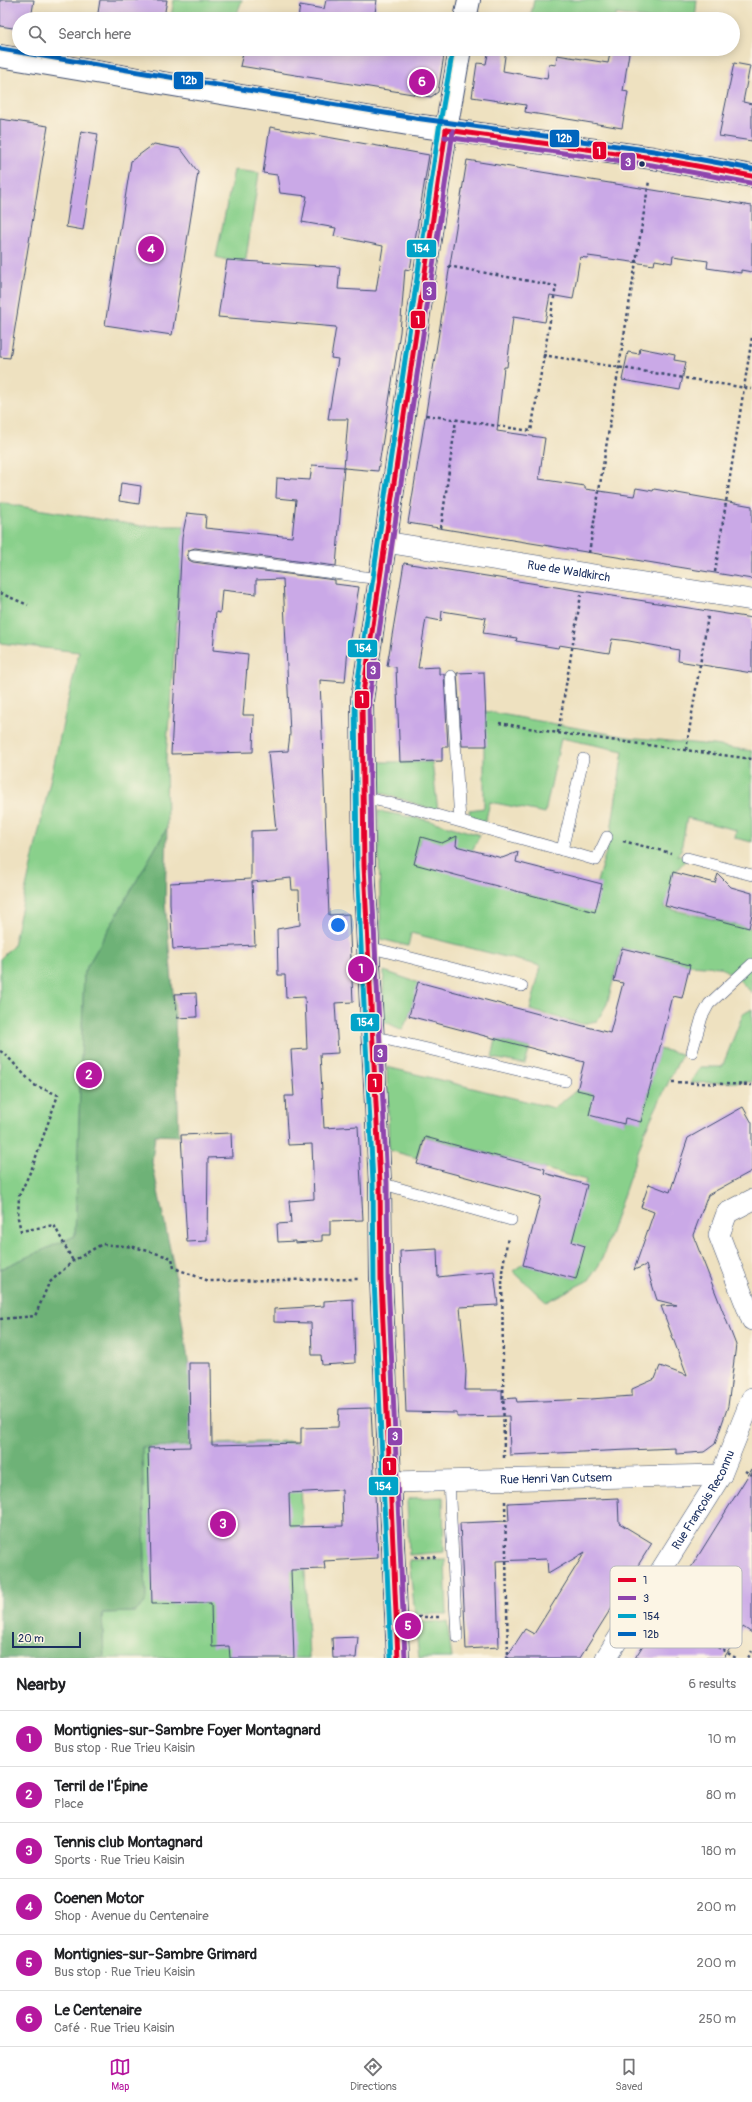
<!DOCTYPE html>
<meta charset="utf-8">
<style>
body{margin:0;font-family:Pangolin,sans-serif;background:#f6f6f6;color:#202124}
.scale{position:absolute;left:12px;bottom:10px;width:69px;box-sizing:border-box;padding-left:4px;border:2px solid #1b2f5e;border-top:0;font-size:11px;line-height:14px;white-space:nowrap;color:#1b2f5e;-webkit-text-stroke:3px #fcf5e5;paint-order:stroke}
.you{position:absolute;left:338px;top:925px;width:14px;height:14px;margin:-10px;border:3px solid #fff;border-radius:50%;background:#1a73e8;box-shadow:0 0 0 6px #1a73e833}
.badge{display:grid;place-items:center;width:26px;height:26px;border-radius:50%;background:#b5179e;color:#fff;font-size:13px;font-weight:700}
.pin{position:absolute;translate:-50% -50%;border:2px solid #fff;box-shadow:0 1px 4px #0006}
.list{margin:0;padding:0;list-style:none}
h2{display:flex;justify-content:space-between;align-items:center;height:52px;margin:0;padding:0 16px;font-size:17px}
h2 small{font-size:13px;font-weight:400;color:#757577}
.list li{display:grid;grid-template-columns:26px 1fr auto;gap:12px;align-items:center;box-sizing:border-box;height:56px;padding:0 16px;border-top:1px solid #e0e0e0}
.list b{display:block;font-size:15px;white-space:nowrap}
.list p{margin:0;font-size:13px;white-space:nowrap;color:#757577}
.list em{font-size:13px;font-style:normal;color:#757577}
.icon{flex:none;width:22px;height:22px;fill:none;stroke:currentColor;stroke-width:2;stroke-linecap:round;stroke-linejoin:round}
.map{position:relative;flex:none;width:752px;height:1658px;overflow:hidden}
.search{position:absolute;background:#fff;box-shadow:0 2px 10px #0003;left:12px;right:12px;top:12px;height:44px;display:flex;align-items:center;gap:10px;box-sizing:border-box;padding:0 14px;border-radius:22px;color:#757577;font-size:15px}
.sheet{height:388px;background:#fff}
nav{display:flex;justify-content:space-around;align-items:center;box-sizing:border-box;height:56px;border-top:1px solid #e0e0e0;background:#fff;font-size:11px;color:#757577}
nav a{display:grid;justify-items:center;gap:2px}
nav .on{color:#b5179e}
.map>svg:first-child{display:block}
</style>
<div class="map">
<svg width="752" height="1658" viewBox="0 0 752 1658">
<rect width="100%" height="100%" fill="#fcf5e5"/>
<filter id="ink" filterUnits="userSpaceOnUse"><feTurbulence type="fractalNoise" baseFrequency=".025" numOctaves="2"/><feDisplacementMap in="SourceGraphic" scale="8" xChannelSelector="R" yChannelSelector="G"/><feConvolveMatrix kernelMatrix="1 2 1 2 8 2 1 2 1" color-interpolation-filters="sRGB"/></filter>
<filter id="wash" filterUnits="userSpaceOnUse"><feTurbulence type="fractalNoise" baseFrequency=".012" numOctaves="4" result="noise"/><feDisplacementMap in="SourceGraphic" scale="16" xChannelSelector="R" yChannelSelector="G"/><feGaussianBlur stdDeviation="0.9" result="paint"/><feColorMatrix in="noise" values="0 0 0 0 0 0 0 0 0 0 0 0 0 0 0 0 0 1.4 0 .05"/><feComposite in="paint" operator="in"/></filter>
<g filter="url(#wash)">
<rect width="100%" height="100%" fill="#eee1c0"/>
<!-- green -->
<g fill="#89d08b" stroke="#528074">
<path d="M174,0h68l-7,19h-48l-16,-2z"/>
<path d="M534,0h163l-2,19h-44l-35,-5v5h-86z"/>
<path d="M234,170l25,3 -14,92 -29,-8z"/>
<path d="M0,503l142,23h42l-18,231 1,71 -83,144 -9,264 -75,33v-310l13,-13 66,-294 -79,-9z"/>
<path d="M484,711l143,26 86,8 39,6v91l-17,-4 1,-8 -49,-12 -6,32 -4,5 10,3 -14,17 -8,33 86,20 1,-3v68l-15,-15 -17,-11 -30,-2 -68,-17 -15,56 -10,17 -15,3 -52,-14 11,-44 -130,-33 -3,13 -27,-7 -3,-128 49,9 53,15 -8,16 -51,-13 -7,25 182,22 14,-47 13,-87 -62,-13 -16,75 -55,-11 -5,21 -14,-2 -2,-11 15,-2z"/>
<path d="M372,762h60l6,49 -68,-22z"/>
<path d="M384,971l35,12 -10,33 -7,14 -20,-10z"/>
<path d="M752,1009v73l-62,1 10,-16h22l21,-53z"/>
<path d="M496,1039l34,9 -5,16 -33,-6z"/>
<path d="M659,1049l23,5 -37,77 -44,131 -12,18 -43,22 -33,-31 10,-7 53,15 7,-33 -14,-4 17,-62 -163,-44 -6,22 -28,-8 -2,-83 167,41 24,-19 16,5 30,29 1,-5 16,3z"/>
<path d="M289,1441l10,2 10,215h-205l-2,-45 32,-1 12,-10 -4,-155z"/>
<path d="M443,1497l1,55 -35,3 -2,-54 4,-3z"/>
<path d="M445,1559l2,55h-32l-6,-54z"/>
<path d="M415,1622h32l5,36h-33z"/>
</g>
<!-- forest -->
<path fill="#6eb277" stroke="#44706a" d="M167,828l-2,74 10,113 4,121 -24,-1 -3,27 22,106 27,177 -59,2 4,155 -11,10 -33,1 2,45h-104v-389l75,-33 9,-264z"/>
<g id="blocks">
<!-- building -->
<g fill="#caa9e7" fill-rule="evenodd">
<path d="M0,0h34l-3,19h-12v10l-19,-3z"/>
<path d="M100,0h67l-2,11 6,8h-74z"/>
<path d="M326,0h51l-3,19h-76l2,-14 24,4z"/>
<path d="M244,49h201l-7,43 -7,5 -191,-31z"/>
<path d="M489,49h17l-3,22 44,8 2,-15 7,1 1,-10 51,8 3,-14 18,4 -6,38 5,1 -6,36 -97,-16 1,-7 -54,-8 5,-34 9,1z"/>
<path d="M734,63l16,3 -7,36 9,2v37l-33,-5z"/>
<path d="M0,119l48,7 -38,232 -10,-1z"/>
<path d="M270,127l159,28 -19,115 -5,-1 -5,63 -22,139 -34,-3 4,-49h-20l10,-60 -7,-1 5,-31 -118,-10 9,-57 113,7 -2,22 38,2 7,-45 -49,-10 2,-8 -34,-6 5,-26 -27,-3 -3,-18 -14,-2z"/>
<path d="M81,131l17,3 -15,96 -17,-3z"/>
<path d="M154,144l27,5 17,23 -26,163 -67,-10 26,-164z"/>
<path d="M467,160l285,46v66l-11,-2v3l-34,-5 1,-7 -35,-5 -1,7 -17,-3 -1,5 -66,-9 -1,2 -7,-1 -7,42 -23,-4 -5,27 -32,-5 -6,50h-3l-7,64 48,7 -6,41 46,7v3l49,7 2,-8 17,3 1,-2 98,17v73l-344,-56z"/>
<path d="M640,348l35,7 -1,5 12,2 -6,28 -58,-10 6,-28 11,2z"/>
<path d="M312,465l32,2 -8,99 -141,-18 -6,2 -2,4 2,6 4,2 142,18v4l24,3 -11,62 -3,33 -25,-2 9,235 20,-1 4,88 -18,1 3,50 -18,1 4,74 34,-2 5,94 -33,1v14h-8v6l-27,2v-2l-17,1 -1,-18 14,-1 -2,-22 25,-2 -2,-55 -24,1 -2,-30 -1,-19h9l-3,-46 16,-1 -2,-52 -19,1 -1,-23h-7l-1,-46 23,-4 -1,-35h-7l-1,-12 -39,4 3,63 -82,4 -3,-45v-21l81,-4v-48l25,-1 -8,-78 20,-1 2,-17 -7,-155 -27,1v14l-34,-4 -2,23 -4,-1 -3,38 35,4 -5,61h11l-1,37 -82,2 11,-216 5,-25 19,2 -1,13 87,9 4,-37 -20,-2 1,-20 33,2z"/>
<path d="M121,483l20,3 -2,18 -20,-3z"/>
<path d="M404,563l348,55v55l-74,-12 1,-11 -50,-9 -17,-2 -3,14 -50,-8 -1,3 -42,-7 1,-3 -34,-5 3,-15 -44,-7 -1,10 -15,-3 -8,50 21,-1v7h5l4,73h-6v14l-42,1 -4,-95 -9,-1z"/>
<path d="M484,672l3,74h-25l-5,-73z"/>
<path d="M457,836l-1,10 46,12 16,-6 -2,10 86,22 -7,28 -181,-48 7,-27 21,6z"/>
<path d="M673,872l42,11 3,-9 13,13 21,6v21l-3,14 -84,-22z"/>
<path d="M622,948l68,17 -8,33 -9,-2 -32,126 -16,-4 -1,6 -35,-9 5,-21 -17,-4 7,-28 -175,-46 9,-34 192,51 13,-50 -9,-2z"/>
<path d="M196,993l1,24 -20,1 -2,-24z"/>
<path d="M743,1107l9,16v48l-44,24 -15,40 43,110 -8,61 -13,38 -11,8 -28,2v-6l-166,7 -1,-39 -52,1v-4l-51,-1 -6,-161 37,-2 1,28 56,-6 4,34 -38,2 6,65 -1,18h37v9l14,-1 1,4 74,-3 41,-3v-7l23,-10 5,-13 27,10 -26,-70 16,-1 -20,-5 -11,-35 -12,5 20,-58 -13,-5 8,-23 21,8 18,-54z"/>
<path d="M231,1133l1,24 -24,1 -1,83 -20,1 -6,-107z"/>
<path d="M425,1137l120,32 -1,4 43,12 -15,57 13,4 -9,33 -53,-14 18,-68 -124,-33z"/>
<path d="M353,1299l2,64 -33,2 -1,-10h-9l-1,-32 -37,-1v-13l50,-3v-5z"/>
<path d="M189,1363h22l1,82 89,-2v-15l37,-1 1,-18 32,-1 7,150 -54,3 1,8 -34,1 3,88h-64l-1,-12 -17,1 -1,-44 -59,1 -4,-156 42,-1zM342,1490l1,36 -53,1 -1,-34z"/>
<path d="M752,1469v164l-9,-6 -19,31h-89z"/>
<path d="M618,1498l1,25 33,20 -72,115h-74l19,-29 9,5 51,-82 -37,22 -1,-15 -51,2 3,86 -33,2 -6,-126 49,-2 -1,-18z"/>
<path d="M358,1637l-2,21h-23l-1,-20z"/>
</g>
</g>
</g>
<g filter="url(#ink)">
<use href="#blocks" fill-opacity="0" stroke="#3b4a6d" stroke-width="1"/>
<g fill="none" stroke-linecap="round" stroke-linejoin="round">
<defs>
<g id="service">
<path d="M194,555l186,24"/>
<path d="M451,676l9,145"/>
<path d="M583,759l-21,91 34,10 11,-23"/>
<path d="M363,797l48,11 151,42"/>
<path d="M687,858l65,17"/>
<path d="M368,947l154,39"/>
<path d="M372,1036l193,45"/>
<path d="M692,1052l10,-35 7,-13 43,-40"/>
<path d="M380,1183l131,37"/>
<path d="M449,1481l8,156"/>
</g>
<g id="minor">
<path id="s1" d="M385,542l367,58"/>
<path d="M752,1200l-25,13 -8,22 33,85"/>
<path id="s2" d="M391,1482l330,-7"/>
<path id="s3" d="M606,1658l115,-183 31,-77"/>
</g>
<g id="tertiary">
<path d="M465,19l4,-19"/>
<path d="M398,1658l-17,-379 -1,-96 -16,-317 -2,-166 84,-570 14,-81"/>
</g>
<path id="secondary" d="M0,56l414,69 239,33 99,18"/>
</defs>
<!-- service casing -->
<use href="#service" stroke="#3b4a6d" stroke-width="12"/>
<!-- minor casing -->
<use href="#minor" stroke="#3b4a6d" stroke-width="22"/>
<!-- tertiary casing -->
<use href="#tertiary" stroke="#3b4a6d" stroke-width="24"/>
<!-- secondary casing -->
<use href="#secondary" stroke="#3b4a6d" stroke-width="24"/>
<!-- path -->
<g stroke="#3b4a6d" stroke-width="2.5" stroke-dasharray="3 3" stroke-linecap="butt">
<path d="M543,355l209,34"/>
<path d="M426,415l105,16 25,-145 -108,-20"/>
<path d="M441,528l15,-108"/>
<path d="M589,553l60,-372"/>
<path d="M715,572l37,-235"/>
<path d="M0,593l28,12"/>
<path d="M499,723l59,10 194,26"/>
<path d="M558,733l23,-138"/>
<path d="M686,750l22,-134"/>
<path d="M623,841l48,12"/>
<path d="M0,1051l5,3 29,31 24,10 -26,73 -13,28 -1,22 3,13 33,-6 19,36"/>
<path d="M672,1082l80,3"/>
<path d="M0,1319l35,-3 14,-33 24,-22 29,-17 32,3 38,11 2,10 35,13 150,-2"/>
<path d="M504,1458l-2,-186 6,-35"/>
<path d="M745,1471l7,4"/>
<path d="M505,1501l3,157"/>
<path d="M415,1557h21"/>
<path d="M661,1613l75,45"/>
<path d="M418,1617h21"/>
<path d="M748,1658l4,-7"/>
</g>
<!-- service -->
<use href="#service" stroke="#fff" stroke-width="11"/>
<!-- minor -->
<use href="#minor" stroke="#fff" stroke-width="21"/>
<!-- tertiary -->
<use href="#tertiary" stroke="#fff" stroke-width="22"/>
<!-- secondary -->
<use href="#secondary" stroke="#fff" stroke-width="22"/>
<defs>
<g id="bus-1">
<path d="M446,130l207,28 99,18"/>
<path d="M398,1658l-17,-379 -1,-96 -16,-317 -2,-166 84,-570"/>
</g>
<g id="bus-2">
<path d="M445,137l207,28 99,18"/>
<path d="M405,1658l-17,-379 -1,-96 -16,-317 -2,-166 84,-569"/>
</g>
<path id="bus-3" d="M391,1658l-17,-379 -1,-96 -16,-317 -2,-166 84,-571 14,-80"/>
<path id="bus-4" d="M1,49l414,69 239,33 98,18"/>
</defs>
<!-- bus-1 casing -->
<use href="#bus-1" stroke="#fcf5e5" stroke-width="8"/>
<!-- bus-2 casing -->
<use href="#bus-2" stroke="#fcf5e5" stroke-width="8"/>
<!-- bus-3 casing -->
<use href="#bus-3" stroke="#fcf5e5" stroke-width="8"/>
<!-- bus-4 casing -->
<use href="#bus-4" stroke="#fcf5e5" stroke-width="8"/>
<!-- bus-1 -->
<use href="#bus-1" stroke="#e4002b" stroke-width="5"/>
<!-- bus-2 -->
<use href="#bus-2" stroke="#8e44ad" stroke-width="5"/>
<!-- bus-3 -->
<use href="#bus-3" stroke="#01a3c8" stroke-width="5"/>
<!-- bus-4 -->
<use href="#bus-4" stroke="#0065bd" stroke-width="5"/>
</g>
</g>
<!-- markers -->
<circle fill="#1b2f5e" stroke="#fcf5e5" stroke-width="1.5" cx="642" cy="164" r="3.5"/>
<g text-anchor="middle" stroke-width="3" stroke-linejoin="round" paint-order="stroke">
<!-- street labels -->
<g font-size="12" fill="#1b2f5e" stroke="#fcf5e5">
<text dy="4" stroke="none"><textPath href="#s1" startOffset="186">Rue de Waldkirch</textPath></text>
<text dy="4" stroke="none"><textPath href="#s2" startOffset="165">Rue Henri Van Cutsem</textPath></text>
<text dy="4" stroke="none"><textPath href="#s3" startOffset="186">Rue François Reconnu</textPath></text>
</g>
</g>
<!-- legend -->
<rect x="610" y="1566" width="132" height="82" rx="6" fill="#fcf5e5" stroke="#b8babc" stroke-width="1"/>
<rect x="618" y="1578" width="18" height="4" fill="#e4002b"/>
<rect x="618" y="1596" width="18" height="4" fill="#8e44ad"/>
<rect x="618" y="1614" width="18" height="4" fill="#01a3c8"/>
<rect x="618" y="1632" width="18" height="4" fill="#0065bd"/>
<g font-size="11" fill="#1b2f5e">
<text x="643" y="1584">1</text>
<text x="643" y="1602">3</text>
<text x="643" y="1620">154</text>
<text x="643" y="1638">12b</text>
</g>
<g stroke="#fcf5e5" stroke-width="1.5">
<rect x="173" y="71" width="31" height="19" rx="4" fill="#0065bd"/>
<rect x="549" y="129" width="31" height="19" rx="4" fill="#0065bd"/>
<rect x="592" y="141" width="15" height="19" rx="4" fill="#e4002b"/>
<rect x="620" y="152" width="16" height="19" rx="4" fill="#8e44ad"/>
<rect x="406" y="239" width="31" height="19" rx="4" fill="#01a3c8"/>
<rect x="422" y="281" width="15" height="20" rx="4" fill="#8e44ad"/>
<rect x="410" y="310" width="16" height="19" rx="4" fill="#e4002b"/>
<rect x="347" y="639" width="31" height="19" rx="4" fill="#01a3c8"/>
<rect x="366" y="661" width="15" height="19" rx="4" fill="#8e44ad"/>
<rect x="354" y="690" width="16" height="19" rx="4" fill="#e4002b"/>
<rect x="350" y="1013" width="30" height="19" rx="4" fill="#01a3c8"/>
<rect x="373" y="1044" width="15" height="19" rx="4" fill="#8e44ad"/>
<rect x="367" y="1073" width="16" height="20" rx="4" fill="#e4002b"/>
<rect x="387" y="1427" width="16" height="19" rx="4" fill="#8e44ad"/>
<rect x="382" y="1457" width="15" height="19" rx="4" fill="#e4002b"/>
<rect x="368" y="1476" width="31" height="20" rx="4" fill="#01a3c8"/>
</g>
<g font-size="11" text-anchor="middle" font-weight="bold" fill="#fff">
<text x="189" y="84">12b</text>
<text x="564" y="142">12b</text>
<text x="599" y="155">1</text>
<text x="628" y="166">3</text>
<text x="421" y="252">154</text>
<text x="429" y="295">3</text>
<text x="418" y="324">1</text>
<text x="363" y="652">154</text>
<text x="373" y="674">3</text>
<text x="362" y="703">1</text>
<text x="365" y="1026">154</text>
<text x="380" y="1057">3</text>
<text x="375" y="1087">1</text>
<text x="395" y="1440">3</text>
<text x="389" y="1470">1</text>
<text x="383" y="1490">154</text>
</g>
</svg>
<div class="scale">20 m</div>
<div class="you"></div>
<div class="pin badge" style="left:361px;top:969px">1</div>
<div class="pin badge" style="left:89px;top:1075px">2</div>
<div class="pin badge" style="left:223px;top:1524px">3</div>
<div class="pin badge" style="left:151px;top:249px">4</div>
<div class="pin badge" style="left:408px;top:1626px">5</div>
<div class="pin badge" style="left:422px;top:82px">6</div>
<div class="search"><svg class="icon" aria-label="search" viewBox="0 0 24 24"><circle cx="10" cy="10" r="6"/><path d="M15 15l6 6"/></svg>Search here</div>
</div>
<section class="sheet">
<h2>Nearby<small>6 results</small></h2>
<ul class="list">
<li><span class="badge">1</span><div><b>Montignies-sur-Sambre Foyer Montagnard</b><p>Bus stop · Rue Trieu Kaisin</p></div><em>10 m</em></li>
<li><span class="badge">2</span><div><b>Terril de l'Épine</b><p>Place</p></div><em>80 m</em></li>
<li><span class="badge">3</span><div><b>Tennis club Montagnard</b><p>Sports · Rue Trieu Kaisin</p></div><em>180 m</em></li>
<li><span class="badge">4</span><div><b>Coenen Motor</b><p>Shop · Avenue du Centenaire</p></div><em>200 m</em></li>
<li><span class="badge">5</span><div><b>Montignies-sur-Sambre Grimard</b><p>Bus stop · Rue Trieu Kaisin</p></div><em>200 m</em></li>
<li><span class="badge">6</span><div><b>Le Centenaire</b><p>Café · Rue Trieu Kaisin</p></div><em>250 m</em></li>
</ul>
</section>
<nav>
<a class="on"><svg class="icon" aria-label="map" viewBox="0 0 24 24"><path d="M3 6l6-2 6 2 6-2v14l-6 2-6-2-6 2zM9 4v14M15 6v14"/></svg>Map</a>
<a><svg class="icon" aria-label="directions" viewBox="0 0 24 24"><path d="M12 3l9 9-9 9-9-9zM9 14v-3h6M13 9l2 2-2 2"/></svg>Directions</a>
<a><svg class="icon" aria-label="saved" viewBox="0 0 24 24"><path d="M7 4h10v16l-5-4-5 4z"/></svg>Saved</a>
</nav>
